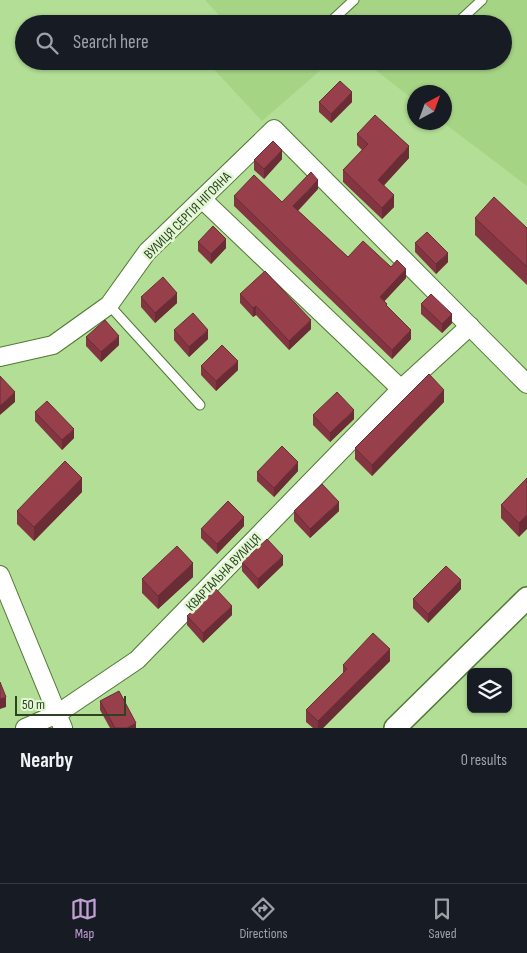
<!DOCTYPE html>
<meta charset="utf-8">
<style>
body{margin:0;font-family:"Sofia Sans Condensed",sans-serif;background:#242831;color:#f1f3f6}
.controls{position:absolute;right:15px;bottom:15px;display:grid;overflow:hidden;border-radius:8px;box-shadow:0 1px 4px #0004}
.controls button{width:45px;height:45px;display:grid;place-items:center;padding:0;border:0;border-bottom:1px solid #363941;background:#171b24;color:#f1f3f6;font:25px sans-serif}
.compass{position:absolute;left:407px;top:85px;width:45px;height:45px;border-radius:50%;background:#171b24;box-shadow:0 1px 4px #0004;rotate:41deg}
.scale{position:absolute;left:15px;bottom:12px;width:111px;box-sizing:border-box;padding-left:5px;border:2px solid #304224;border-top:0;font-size:14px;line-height:18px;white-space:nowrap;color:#304224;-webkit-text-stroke:4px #e1f8d3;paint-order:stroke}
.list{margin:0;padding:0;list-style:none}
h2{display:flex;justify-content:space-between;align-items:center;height:65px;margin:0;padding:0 20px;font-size:21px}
h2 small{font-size:16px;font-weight:400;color:#9ea1a6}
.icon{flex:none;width:28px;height:28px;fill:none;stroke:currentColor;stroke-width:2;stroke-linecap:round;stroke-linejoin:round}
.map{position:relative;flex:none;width:527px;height:728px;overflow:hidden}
.search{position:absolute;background:#171b24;box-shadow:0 1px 4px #0004;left:15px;right:15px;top:15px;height:55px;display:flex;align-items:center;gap:12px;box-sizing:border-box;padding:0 18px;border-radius:28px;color:#9ea1a6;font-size:19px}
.sheet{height:155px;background:#171b24}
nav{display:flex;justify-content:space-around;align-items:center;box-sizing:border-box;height:70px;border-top:1px solid #363941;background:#171b24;font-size:14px;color:#9ea1a6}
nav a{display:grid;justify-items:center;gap:2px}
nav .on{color:#c19fd3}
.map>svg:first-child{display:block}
</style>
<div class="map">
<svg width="527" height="728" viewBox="0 0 527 728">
<rect width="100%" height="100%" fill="#b2de95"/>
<!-- built -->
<g fill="#a6d485">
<path d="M205,0h322v186l-83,-63v-31h-30v8l-50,-39h139v-37h-276z"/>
<path d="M210,61h121l-69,60 -54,-58z"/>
</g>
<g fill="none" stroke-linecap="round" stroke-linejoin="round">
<defs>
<g id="service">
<path d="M328,24l26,-24"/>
<path d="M456,24l26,-24"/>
<path d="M109,305l91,100"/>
</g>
<g id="minor">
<path d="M202,199l199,190"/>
<path d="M0,357l53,-12 56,-40 38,-53 127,-123 253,255"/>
<path d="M0,575l63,153"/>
<path d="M25,728l32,-14 80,-54 264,-271 69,-63"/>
</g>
<path id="tertiary" d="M395,728l132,-130"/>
</defs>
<!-- service casing -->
<use href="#service" stroke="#517833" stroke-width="11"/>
<!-- minor casing -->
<use href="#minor" stroke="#517833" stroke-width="20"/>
<!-- tertiary casing -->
<use href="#tertiary" stroke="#517833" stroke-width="24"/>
<!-- service -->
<use href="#service" stroke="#fff" stroke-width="9"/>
<!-- minor -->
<use href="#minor" stroke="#fff" stroke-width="18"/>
<!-- tertiary -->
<use href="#tertiary" stroke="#fff" stroke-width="21"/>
</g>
<!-- wall -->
<g fill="#833641">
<path d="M319,102h33l-21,21 -12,-11z"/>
<path d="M357,134l52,24 -25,27 10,22 -12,12 -39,-37v-12l19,-20 -5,-5z"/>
<path d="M282,159l-18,20 -10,-9v-10z"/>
<path d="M318,189l-20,22 50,46 43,10 15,11 -22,23 3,5 24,33 -19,20 -158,-153v-10l48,6z"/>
<path d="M475,218l52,10v57l-52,-50z"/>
<path d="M198,242l28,6 -15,16 -13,-13z"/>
<path d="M415,243l33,19 -12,12 -21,-22z"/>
<path d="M240,294l71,35 -22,21 -33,-35 -3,2 -13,-14z"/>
<path d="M141,297l36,6 -22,20 -14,-16z"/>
<path d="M421,304l31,19 -10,10 -21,-19z"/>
<path d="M174,330l34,9 -19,18 -15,-17z"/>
<path d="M86,337l33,8 -18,17 -15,-16z"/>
<path d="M201,366l37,4 -22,21 -15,-16z"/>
<path d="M444,402l-72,74 -17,-17v-11z"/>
<path d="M35,412l39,26 -12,12 -27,-29z"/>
<path d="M313,415l41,4 -24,23 -17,-17z"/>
<path d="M298,471l-24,26 -17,-16v-9z"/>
<path d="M527,478l-8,59 -18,-19v-13z"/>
<path d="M82,492l-48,49 -17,-17v-13z"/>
<path d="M294,511h45l-29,27 -16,-17z"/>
<path d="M244,526l-27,28 -16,-16v-9z"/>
<path d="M242,562l41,3 -25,24 -16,-18z"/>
<path d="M193,577l-35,32 -16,-16v-14z"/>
<path d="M461,589l-33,34 -15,-15v-9z"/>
<path d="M232,615l-29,28 -16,-18v-9z"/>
<path d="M390,661l-67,67h-10l-7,-6v-12l37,-37v-8z"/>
<path d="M100,701l36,27h-26l-10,-18z"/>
</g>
<!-- shaded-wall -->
<g fill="#6a2c35">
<path d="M352,92v10l-21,21v-9z"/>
<path d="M409,146v12l-31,34v-12z"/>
<path d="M282,150v9l-18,20v-10z"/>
<path d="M318,180v9l-25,26v-9z"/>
<path d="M394,195v12l-12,12v-11z"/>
<path d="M226,239v9l-15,16v-10z"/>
<path d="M448,253v9l-12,12v-10z"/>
<path d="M406,269v9l-26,28v-9z"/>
<path d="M177,293v10l-22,20v-10z"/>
<path d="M256,306v9l-3,2v-9z"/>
<path d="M452,314v9l-10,10v-9z"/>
<path d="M311,320v9l-22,21v-9z"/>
<path d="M208,330v9l-19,18v-10z"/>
<path d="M411,330v9l-19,20v-9z"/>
<path d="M119,336v9l-18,17v-10z"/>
<path d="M238,361v9l-22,21v-10z"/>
<path d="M444,390v12l-72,74v-11z"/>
<path d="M15,392v10l-15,13v-9z"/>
<path d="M354,410v9l-24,23v-9z"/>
<path d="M74,429v9l-12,12v-10z"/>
<path d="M298,462v9l-24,26v-9z"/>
<path d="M82,478v14l-48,49v-14z"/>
<path d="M339,502v9l-29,27v-9z"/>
<path d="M527,515v14l-8,8v-14z"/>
<path d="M244,517v9l-27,28v-10z"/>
<path d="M283,556v9l-25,24v-10z"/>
<path d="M193,563v14l-35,32v-13z"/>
<path d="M461,580v9l-33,34v-9z"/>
<path d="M232,606v9l-29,28v-10z"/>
<path d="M390,649v12l-67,67h-5v-7z"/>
<path d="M6,697v10l-6,2v-10z"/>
<path d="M136,723v5h-9z"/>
</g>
<!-- building -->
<g fill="#983f4c" stroke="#6a2c35">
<path d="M340,81l12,11 -21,22 -12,-12z"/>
<path d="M375,115l34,31 -31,34 16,15 -12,13 -39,-38 25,-26 -11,-10z"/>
<path d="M273,141l9,9 -18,19 -10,-9z"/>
<path d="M311,172l7,8 -25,26 55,51 15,-16 28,26 6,-7 9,9 -26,28 7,7 -1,1 25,25 -19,20 -158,-154 20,-21 28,27z"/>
<path d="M494,197l33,31v39l-52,-49z"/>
<path d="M213,226l13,13 -15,15 -13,-12z"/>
<path d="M427,232l21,21 -12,11 -21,-21z"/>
<path d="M265,271l46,49 -22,21 -33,-35 -3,2 -13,-14z"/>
<path d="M163,277l14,16 -22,20 -14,-16z"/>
<path d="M431,294l21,20 -10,10 -21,-20z"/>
<path d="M193,313l15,17 -19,17 -15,-17z"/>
<path d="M105,320l14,16 -18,16 -15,-15z"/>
<path d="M222,345l16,16 -22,20 -15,-15z"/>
<path d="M429,374l15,16 -72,75 -17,-17z"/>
<path d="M0,376l15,16 -15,14z"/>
<path d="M337,392l17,18 -24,23 -17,-18z"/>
<path d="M47,401l27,28 -12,11 -27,-28z"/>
<path d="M282,446l16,16 -24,26 -17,-16z"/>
<path d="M65,461l17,17 -48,49 -17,-16z"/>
<path d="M527,478v37l-8,8 -18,-18z"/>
<path d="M322,484l17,18 -29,27 -16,-18z"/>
<path d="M228,501l16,16 -27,27 -16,-15z"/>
<path d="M267,539l16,17 -25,23 -16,-17z"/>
<path d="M177,546l16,17 -35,33 -16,-17z"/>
<path d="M446,566l15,14 -33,34 -15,-15z"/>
<path d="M216,589l16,17 -29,27 -16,-17z"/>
<path d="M373,633l17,16 -72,72 -12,-11 41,-41 -4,-4z"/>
<path d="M0,682l6,15 -6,2z"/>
<path d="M119,691l17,32 -9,5h-12l-15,-27z"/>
</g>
<g text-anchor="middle" stroke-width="5" stroke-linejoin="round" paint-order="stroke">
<!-- street labels -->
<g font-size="14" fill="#304224" stroke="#e1f8d3">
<text transform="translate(187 215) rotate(-45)" y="5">ВУЛИЦЯ СЕРГІЯ НІГОЯНА</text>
<text transform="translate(223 572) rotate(-46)" y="5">КВАРТАЛЬНА ВУЛИЦЯ</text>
</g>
</g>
</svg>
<div class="controls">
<button><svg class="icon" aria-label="layers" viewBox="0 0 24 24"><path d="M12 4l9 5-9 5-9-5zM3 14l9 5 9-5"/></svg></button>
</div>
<svg class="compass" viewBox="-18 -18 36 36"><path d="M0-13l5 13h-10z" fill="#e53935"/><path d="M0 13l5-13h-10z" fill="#9ea1a6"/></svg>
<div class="scale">50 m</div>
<div class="search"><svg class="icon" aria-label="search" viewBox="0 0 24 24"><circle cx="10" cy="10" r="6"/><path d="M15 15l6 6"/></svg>Search here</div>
</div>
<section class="sheet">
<h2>Nearby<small>0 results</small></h2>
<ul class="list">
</ul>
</section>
<nav>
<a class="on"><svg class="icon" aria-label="map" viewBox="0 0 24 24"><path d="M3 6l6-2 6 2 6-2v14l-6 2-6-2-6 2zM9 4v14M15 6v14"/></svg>Map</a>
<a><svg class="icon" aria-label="directions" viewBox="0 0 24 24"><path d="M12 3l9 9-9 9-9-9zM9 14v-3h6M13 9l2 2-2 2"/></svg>Directions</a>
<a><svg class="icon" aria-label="saved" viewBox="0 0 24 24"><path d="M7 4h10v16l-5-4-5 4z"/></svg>Saved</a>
</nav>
